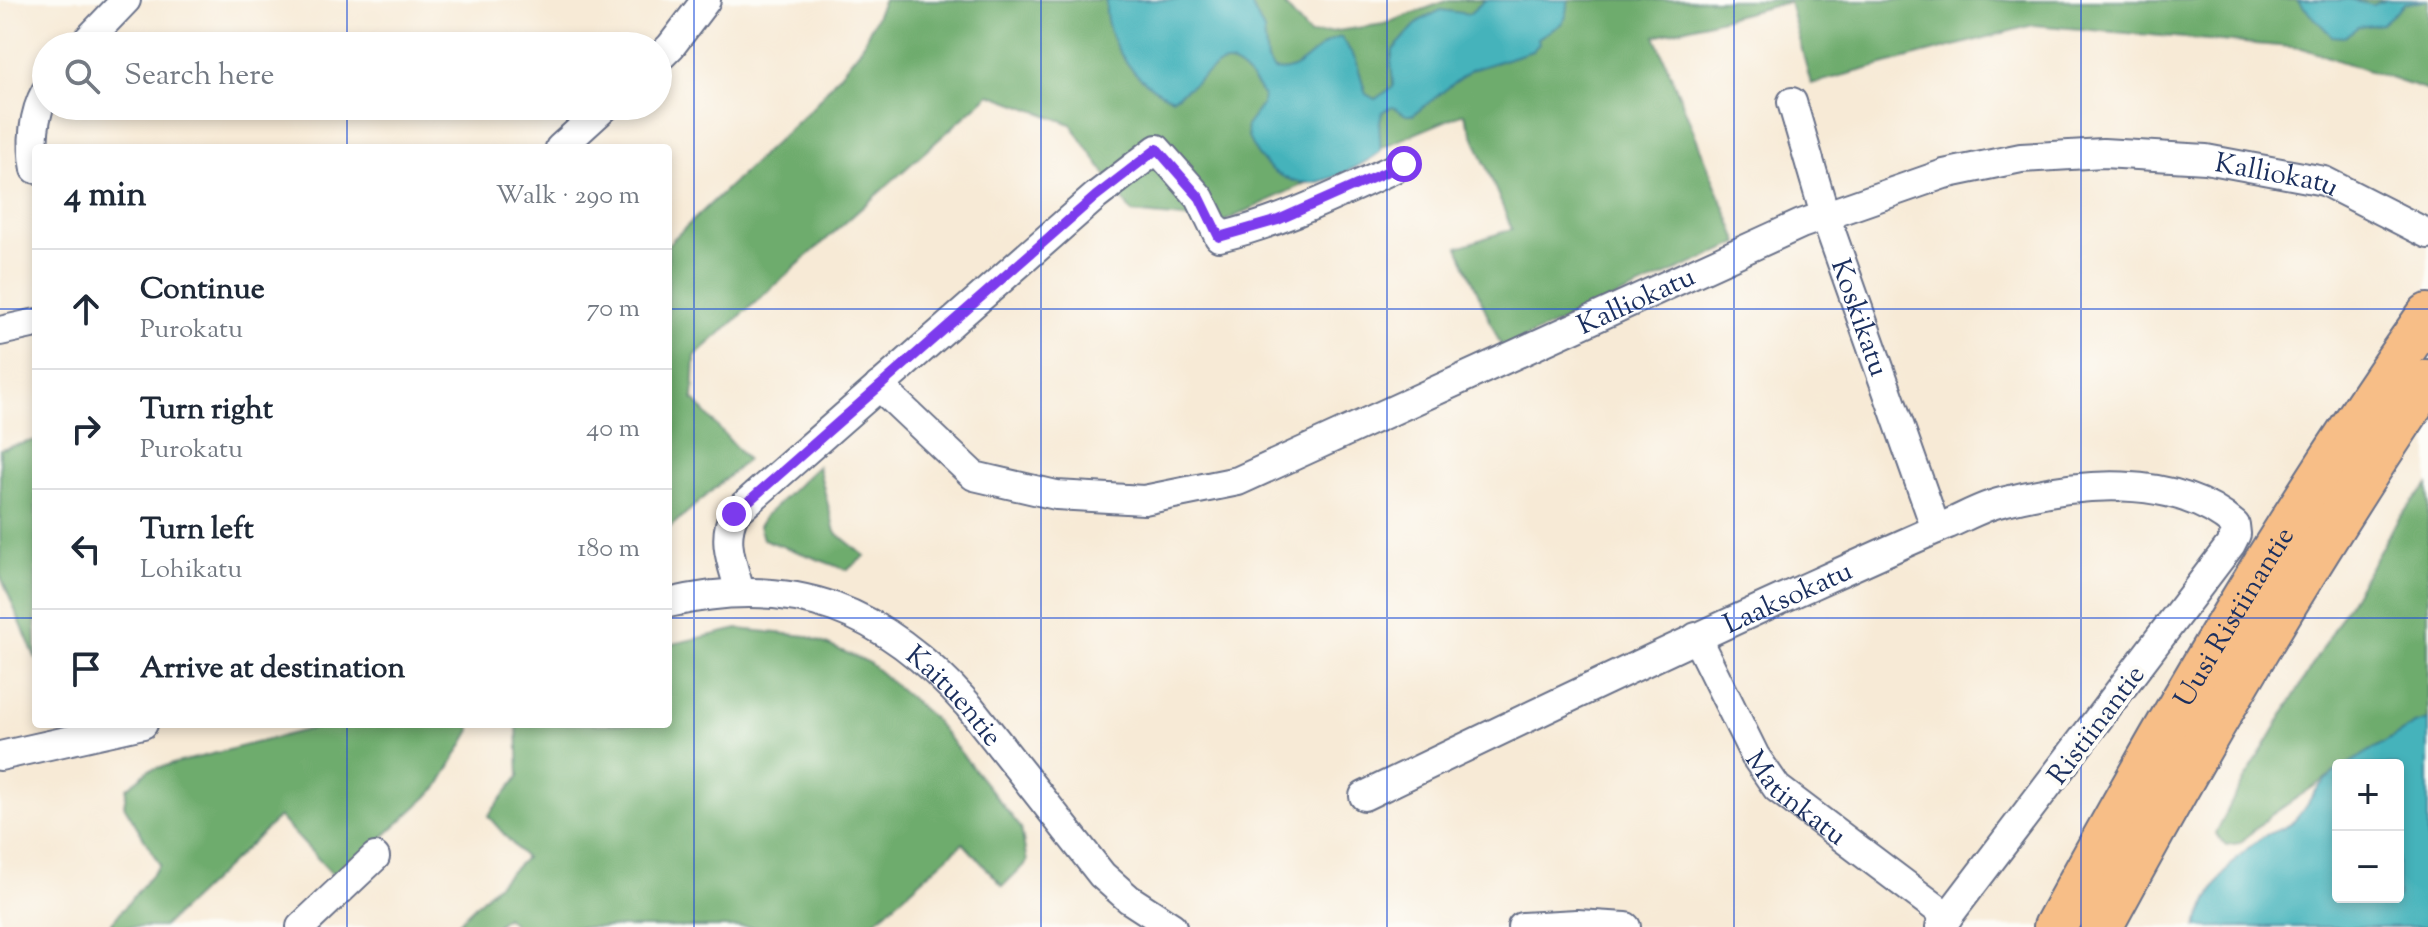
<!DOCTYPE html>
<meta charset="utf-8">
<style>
body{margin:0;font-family:"Sorts Mill Goudy",serif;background:#f2f2f3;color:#1f2937}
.controls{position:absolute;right:24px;bottom:24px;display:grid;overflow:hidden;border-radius:8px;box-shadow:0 4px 12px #0003}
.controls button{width:72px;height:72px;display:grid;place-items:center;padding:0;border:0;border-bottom:2px solid #e0e1e3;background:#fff;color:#1f2937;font:40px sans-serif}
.stop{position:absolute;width:24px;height:24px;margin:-18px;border:6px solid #7c3aed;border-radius:50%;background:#fff}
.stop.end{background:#7c3aed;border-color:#fff;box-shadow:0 2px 8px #0008}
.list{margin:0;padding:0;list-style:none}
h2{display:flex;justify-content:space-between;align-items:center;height:104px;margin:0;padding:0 32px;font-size:34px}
h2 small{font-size:26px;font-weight:400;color:#747a83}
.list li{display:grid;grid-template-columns:52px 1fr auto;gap:24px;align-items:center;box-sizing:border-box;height:120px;padding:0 32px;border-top:2px solid #e0e1e3}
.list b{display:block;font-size:30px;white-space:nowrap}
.list p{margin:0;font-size:26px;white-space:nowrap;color:#747a83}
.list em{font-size:26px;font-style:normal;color:#747a83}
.icon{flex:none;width:44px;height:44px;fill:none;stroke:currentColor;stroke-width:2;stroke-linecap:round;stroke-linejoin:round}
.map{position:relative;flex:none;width:2428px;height:927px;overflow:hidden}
.search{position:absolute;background:#fff;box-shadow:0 4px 12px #0003;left:32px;top:32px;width:640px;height:88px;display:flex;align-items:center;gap:20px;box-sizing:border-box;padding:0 28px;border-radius:44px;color:#747a83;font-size:30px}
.panel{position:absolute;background:#fff;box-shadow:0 4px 12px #0003;left:32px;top:144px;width:640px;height:584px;border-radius:8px}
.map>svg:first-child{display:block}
</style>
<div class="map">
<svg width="2428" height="927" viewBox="0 0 2428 927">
<rect width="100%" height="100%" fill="#fdfcf7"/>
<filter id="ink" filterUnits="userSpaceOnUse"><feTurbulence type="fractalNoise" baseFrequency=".0125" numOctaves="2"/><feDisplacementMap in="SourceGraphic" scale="16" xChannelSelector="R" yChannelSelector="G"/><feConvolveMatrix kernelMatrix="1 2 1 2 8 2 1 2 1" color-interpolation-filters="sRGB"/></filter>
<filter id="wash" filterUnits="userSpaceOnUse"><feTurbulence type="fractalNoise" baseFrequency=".006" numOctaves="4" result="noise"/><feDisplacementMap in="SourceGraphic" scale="32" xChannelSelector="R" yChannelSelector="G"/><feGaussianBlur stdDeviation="1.8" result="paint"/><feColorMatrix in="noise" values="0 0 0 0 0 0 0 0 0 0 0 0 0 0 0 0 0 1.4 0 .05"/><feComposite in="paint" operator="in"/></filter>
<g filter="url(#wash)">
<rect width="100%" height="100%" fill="#f7ead6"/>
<!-- forest -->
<g fill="#6eac6d" stroke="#446e66" stroke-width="2">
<path d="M884,0h396l30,35 74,-11 65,-24h979v91l-126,-43 -269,-23 -222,59 -22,-82 -134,34 84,207 -237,105 -44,-101 54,-18 -48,-116 -88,37 -153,72 -91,-9 -61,-89 -81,-30 -295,262 -2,43 54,61 -79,69v-285l145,-137 48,-59z"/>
<path d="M36,440v219l-36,-84v-126z"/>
<path d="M818,466l17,66 30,24 -18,14 -84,-31 -4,-13 6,-10z"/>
<path d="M2428,485v235l-13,4 -68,41h-9v5l-71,48 -27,25 -14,2 -10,-11 15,-31 168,-285z"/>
<path d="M738,629l69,7 61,26 64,55 89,111 6,34 -24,24 -40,-43 -94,84h-353l-10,-10 -11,10h-42l72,-69 -37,-42 31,-40 -2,-52h151v-79z"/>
<path d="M330,724h140l1,6 -33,57 -101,92 -58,-62 -116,110h-55l52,-62 -36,-60 3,-17 22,-18z"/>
</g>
<!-- water -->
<g fill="#44b3bb" stroke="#30718c" stroke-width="2">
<path d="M1106,0h143l15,31 3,30 7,9c28,6 40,-27 67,-33l15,23 10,34 9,5 18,-12 -2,-26 2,-11 26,-29 22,-11 28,4 16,-14h83c1,27 -12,26 -30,38l1,6 -7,7 -61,19 -58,45h-7l-13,-8 -10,4c-7,17 -1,25 -3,41 -14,11 -45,27 -63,30 -33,7 -68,-25 -71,-56l16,-21 1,-10c-40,-61 -48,-20 -90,3 -38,-14 -70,-57 -67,-98z"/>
<path d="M2297,0h52l24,5 13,-5h42l-23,4 -23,20 -24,3 -14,10 -12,-1z"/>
<path d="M2428,720v207h-232c15,-37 31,-65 65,-89 9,-7 25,-8 33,-17 18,-20 18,-33 44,-51v127h60v-132h-51l68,-41z"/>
</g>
</g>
<g filter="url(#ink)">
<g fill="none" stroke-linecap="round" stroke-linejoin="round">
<defs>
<g id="minor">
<path d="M82,46l44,-46"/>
<path d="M658,59l13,-13 35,-46"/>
<path id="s1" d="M1792,102l33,113 111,314"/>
<path d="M560,148l46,-42"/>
<path d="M36,169c-5,-25 -3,-55 10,-78"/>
<path d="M0,331l36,-8"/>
<path id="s2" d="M879,386l95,90 82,19 88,5 94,-19 563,-257 143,-50 77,-16 82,-5 103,6 118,22 104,53"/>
<path d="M740,592c-7,-27 -19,-52 -6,-78l362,-318 61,-47 43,49 19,39c65,-15 125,-46 185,-73"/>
<path id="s3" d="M668,603c127,-30 216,7 301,103l133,169 27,24 43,28"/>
<path id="s4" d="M1696,637l59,119 22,32 171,129"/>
<path d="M0,756l143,-32"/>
<path id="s5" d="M1364,796c149,-72 299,-144 450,-212 44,-20 88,-40 132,-59 19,-8 37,-19 56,-23 73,-19 172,-30 233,23l1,9 -5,10 -291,383"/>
<path d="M301,927l74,-70"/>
<path d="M1522,927l55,-3 49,3"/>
</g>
<g id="highway">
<path id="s6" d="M2055,927c114,-210 235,-416 373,-612"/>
<path d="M2101,927c101,-187 208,-370 327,-546"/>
</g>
</defs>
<!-- minor casing -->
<use href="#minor" stroke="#687088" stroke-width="32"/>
<!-- highway casing -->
<use href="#highway" stroke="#687088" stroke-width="46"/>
<!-- minor -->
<use href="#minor" stroke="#fff" stroke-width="28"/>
<!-- highway -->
<use href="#highway" stroke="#f7be87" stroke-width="42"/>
</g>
</g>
<g fill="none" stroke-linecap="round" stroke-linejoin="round" filter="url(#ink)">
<!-- route -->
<path stroke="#7c3aed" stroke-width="10" d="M734,514l362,-318 61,-47 43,49 19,39 59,-17 126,-56"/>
</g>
<!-- grid -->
<path fill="none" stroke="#1d4ed8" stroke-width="2" stroke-opacity="0.55" d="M347,0v46M694,0v927M1041,0v927M1387,0v927M1734,0v927M2081,0v927M347,106v42M0,309h36M668,309h1760M0,618h36M668,618h1760M347,724v203"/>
<g text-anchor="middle" stroke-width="8" stroke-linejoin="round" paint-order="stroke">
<!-- street labels -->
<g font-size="28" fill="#1b2f5e" stroke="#fdfcf7">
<text dy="10" stroke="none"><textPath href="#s2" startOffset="1506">Kalliokatu</textPath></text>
<text dy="10" stroke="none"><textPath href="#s2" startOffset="836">Kalliokatu</textPath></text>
<text dy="10" stroke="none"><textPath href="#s1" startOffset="226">Koskikatu</textPath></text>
<text dy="10" stroke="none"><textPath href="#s5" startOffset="468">Laaksokatu</textPath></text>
<text dy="10" stroke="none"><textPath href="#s6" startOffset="358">Uusi Ristiinantie</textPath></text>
<text dy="10" stroke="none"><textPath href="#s3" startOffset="320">Kaituentie</textPath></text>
<text transform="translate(2095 724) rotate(-53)" y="10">Ristiinantie</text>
<text dy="10" stroke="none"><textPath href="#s4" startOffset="192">Matinkatu</textPath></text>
</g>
</g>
</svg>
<div class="controls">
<button>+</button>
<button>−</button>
</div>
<div class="stop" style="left:1404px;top:164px"></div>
<div class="stop end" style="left:734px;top:514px"></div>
<div class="search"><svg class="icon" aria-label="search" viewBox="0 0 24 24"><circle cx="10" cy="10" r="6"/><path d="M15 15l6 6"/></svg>Search here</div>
<section class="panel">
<h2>4 min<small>Walk · 290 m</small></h2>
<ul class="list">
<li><svg class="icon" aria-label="ahead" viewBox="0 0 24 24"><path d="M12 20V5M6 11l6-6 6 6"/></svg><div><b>Continue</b><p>Purokatu</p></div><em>70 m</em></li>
<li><svg class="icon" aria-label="right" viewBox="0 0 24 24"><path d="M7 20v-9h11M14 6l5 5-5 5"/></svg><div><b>Turn right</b><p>Purokatu</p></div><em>40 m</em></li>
<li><svg class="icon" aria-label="left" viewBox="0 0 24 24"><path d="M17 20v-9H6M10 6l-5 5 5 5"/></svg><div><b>Turn left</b><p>Lohikatu</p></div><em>180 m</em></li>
<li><svg class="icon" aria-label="arrive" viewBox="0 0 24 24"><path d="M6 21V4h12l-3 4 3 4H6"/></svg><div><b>Arrive at destination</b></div></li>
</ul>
</section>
</div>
